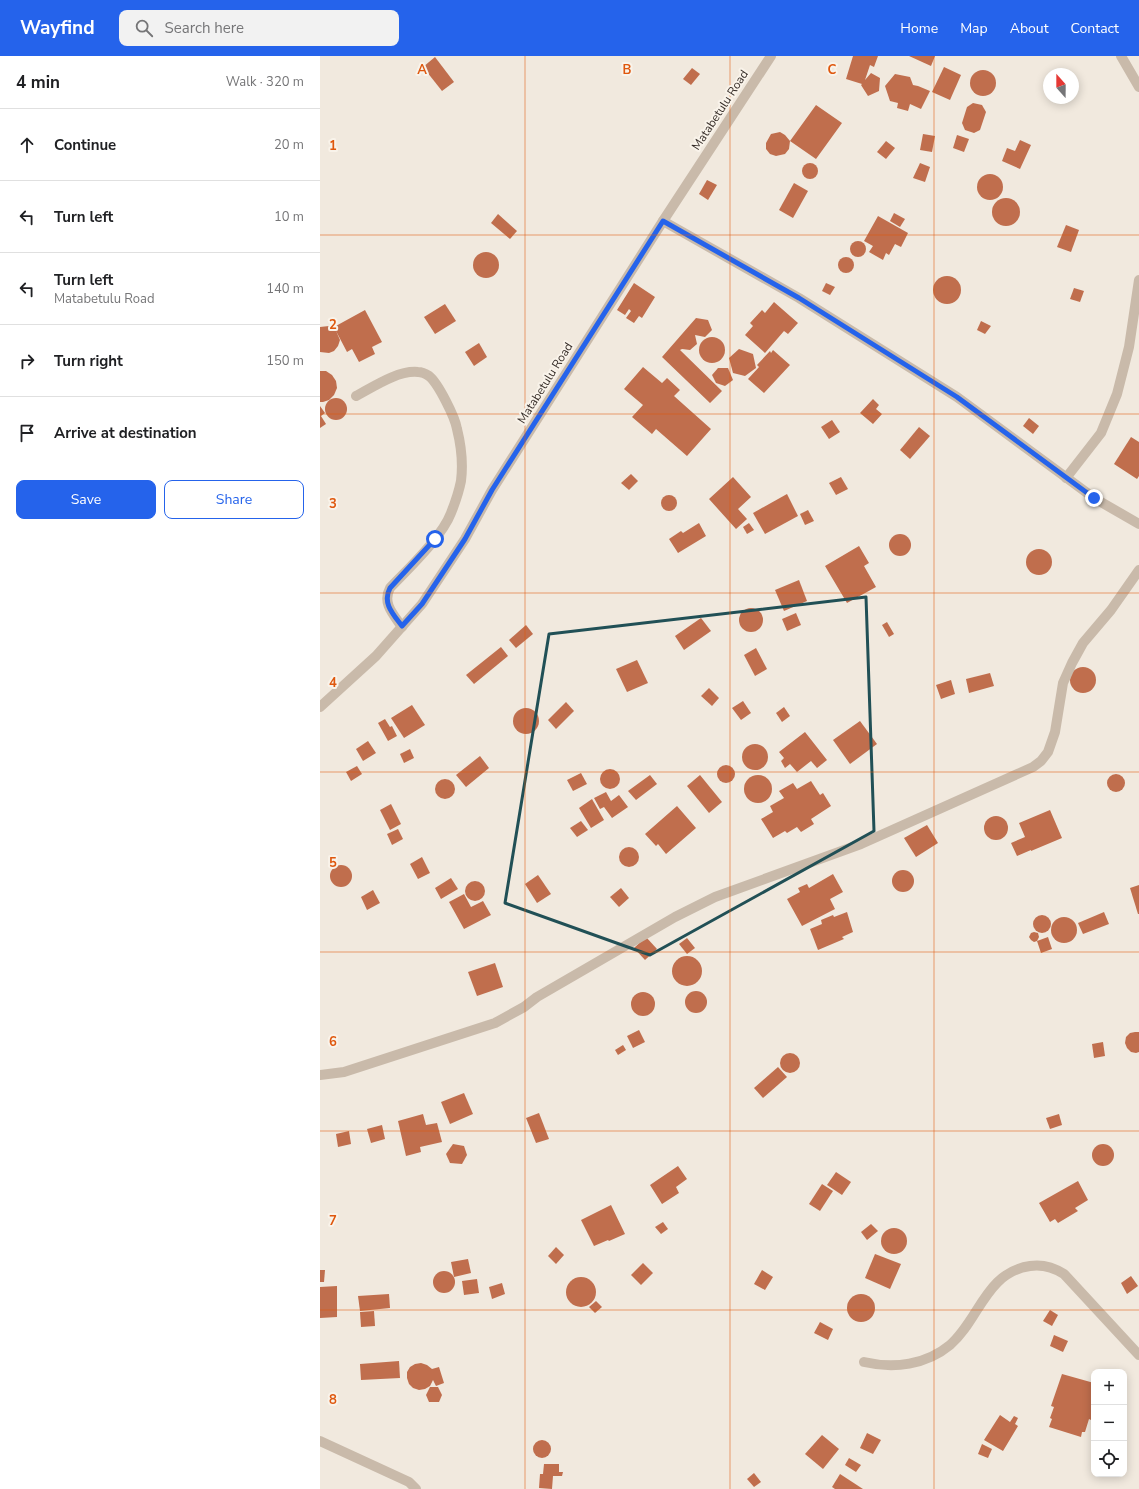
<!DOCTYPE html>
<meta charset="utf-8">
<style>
body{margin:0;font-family:"Nunito Sans",sans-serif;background:#f2f2f2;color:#202124}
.controls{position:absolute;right:12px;bottom:12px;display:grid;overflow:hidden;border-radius:8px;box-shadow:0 2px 10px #0003}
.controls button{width:36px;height:36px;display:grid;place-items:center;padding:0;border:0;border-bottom:1px solid #e0e0e0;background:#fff;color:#202124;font:20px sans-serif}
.compass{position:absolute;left:723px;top:12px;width:36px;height:36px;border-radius:50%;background:#fff;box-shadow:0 2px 10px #0003;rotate:339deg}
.stop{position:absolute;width:12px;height:12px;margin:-9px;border:3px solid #2563eb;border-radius:50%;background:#fff}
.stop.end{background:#2563eb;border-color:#fff;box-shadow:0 1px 4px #0008}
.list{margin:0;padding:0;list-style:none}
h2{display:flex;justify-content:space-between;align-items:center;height:52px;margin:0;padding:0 16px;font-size:17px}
h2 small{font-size:13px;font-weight:400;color:#757577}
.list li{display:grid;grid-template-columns:26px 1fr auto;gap:12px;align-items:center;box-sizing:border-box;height:72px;padding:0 16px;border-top:1px solid #e0e0e0}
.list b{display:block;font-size:15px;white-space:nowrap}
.list p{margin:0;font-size:13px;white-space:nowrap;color:#757577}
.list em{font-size:13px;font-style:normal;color:#757577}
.actions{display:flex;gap:8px;padding:12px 16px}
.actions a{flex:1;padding:9px 0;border:1px solid #2563eb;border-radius:8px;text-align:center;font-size:14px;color:#2563eb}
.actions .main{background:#2563eb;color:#fff}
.icon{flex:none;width:22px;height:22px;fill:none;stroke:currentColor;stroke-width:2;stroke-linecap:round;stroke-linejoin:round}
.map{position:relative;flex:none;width:819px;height:1433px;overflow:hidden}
header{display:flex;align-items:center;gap:24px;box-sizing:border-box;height:56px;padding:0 20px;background:#2563eb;color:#fff}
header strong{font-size:19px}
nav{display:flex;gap:22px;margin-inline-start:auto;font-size:14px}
.search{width:280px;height:36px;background:#f2f2f2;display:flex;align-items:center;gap:10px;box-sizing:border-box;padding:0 14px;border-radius:8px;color:#757577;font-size:15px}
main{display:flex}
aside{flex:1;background:#fff}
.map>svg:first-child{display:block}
</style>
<header>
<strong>Wayfind</strong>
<div class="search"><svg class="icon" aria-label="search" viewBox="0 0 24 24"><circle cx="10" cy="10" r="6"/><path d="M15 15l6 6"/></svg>Search here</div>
<nav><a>Home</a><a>Map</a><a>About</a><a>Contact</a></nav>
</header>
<main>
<aside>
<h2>4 min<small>Walk · 320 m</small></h2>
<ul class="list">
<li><svg class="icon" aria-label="ahead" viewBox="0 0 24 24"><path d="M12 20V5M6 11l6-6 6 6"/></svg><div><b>Continue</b></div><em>20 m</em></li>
<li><svg class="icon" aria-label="left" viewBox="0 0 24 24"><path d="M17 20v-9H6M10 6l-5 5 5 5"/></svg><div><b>Turn left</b></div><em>10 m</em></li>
<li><svg class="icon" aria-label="left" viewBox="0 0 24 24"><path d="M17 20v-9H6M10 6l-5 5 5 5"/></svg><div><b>Turn left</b><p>Matabetulu Road</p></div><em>140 m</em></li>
<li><svg class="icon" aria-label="right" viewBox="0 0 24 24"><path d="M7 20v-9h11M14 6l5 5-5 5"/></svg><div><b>Turn right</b></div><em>150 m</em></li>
<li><svg class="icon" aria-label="arrive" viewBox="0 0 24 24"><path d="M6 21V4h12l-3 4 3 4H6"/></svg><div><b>Arrive at destination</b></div></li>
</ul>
<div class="actions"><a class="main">Save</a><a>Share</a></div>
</aside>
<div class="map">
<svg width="819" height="1433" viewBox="0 0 819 1433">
<rect width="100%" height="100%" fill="#f1e9de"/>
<!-- building -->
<g fill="#c06e4d">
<path d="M533,0h25l-4,11 -4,-2 -5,15 6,-7 9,5 -1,13 -11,5 -7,-11 1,-1 -16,-5z"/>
<path d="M589,0h26l-4,10z"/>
<path d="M115,1l19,25 -12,9 -19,-24z"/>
<path d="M624,11l17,8 -11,25 -18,-8z"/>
<path d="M372,12l8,6 -9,11 -8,-6z"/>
<circle cx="663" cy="27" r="13"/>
<path d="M575,18l15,3 3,8 5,1 12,5 -9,18 -11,-5 -2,7 -11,-3 1,-5 -8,-2 -5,-15z"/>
<path d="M653,47l9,2 4,7 -6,18 -6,3 -9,-3 -3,-7 5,-16z"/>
<path d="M496,49l26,18 -26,36 -26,-18 -1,8 -4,5 -9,2 -6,-2 -4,-5v-6l5,-9 9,-2 5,3 5,6z"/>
<path d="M603,78l12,2 -3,16 -12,-2z"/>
<path d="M637,79l12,4 -5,13 -11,-4z"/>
<path d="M700,84l11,5 -11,24 -18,-8 5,-13 8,3z"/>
<path d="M566,85l9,7 -9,11 -9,-7z"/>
<path d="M600,107l10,4 -5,15 -12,-4z"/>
<circle cx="490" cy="115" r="8"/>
<circle cx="670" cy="131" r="13"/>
<path d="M387,124l10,5 -9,15 -9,-6z"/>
<path d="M474,127l14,8 -15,27 -14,-8z"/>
<circle cx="686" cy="156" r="14"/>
<path d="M574,157l11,6 -5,8 -10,-6z"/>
<path d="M178,158l19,17 -7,8 -19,-16z"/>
<path d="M558,160l30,17 -7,14 -6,-3 -6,11 -3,-2 -3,7 -14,-8 4,-6 -9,-5z"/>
<path d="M746,169l13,5 -8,22 -14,-5z"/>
<circle cx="538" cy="193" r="8"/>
<circle cx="166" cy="209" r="13"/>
<circle cx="526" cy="209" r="8"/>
<circle cx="627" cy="234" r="14"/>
<path d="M314,227l21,14 -13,21 -3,-2 -5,7 -8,-5 5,-7 -2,-2 -4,6 -8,-5z"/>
<path d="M506,227l9,4 -5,8 -8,-4z"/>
<path d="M754,232l10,3 -4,11 -10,-3z"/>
<path d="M454,246l24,21 -10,11 -4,-3 -19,22 -20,-18 8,-9 -3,-3 12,-13 3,3z"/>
<path d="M125,248l11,17 -21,13 -11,-17z"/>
<path d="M45,254l17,32 -10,5 3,7 -16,8 -7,-13 -5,3 -11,-21 4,9 -2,6 -4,5 -5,2 -9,-1v-25l9,-1 7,3 -2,-2z"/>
<path d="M376,262l12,2 4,10 -7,7 -10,-2 2,9 -7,6 -8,-1 -2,1 42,41 -12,12 -48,-46z"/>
<path d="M661,265l10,5 -6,8 -8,-4z"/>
<circle cx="392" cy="294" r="13"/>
<path d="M159,287l8,14 -13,9 -9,-14z"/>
<path d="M419,293l14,5 3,14 -11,8 -12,-3 -4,-15z"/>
<path d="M453,294l17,15 -26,28 -16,-14 11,-12 -2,-2 13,-14 1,2z"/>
<path d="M323,311l19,16 5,-5 13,12 -6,6 37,33 -24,27 -31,-27 -4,5 -20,-17 11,-12 -19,-16z"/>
<path d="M398,312h10l5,12 -8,6 -9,-3 -4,-8z"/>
<path d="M0,315h6l6,4 4,6 1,7 -3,7 -5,5 -6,2h-3z"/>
<circle cx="16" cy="353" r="11"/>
<path d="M553,343l6,6 -3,4 6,5 -9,10 -13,-11z"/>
<path d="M0,350l5,7 -4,3 5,8 -6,4z"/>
<path d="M709,362l10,8 -6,8 -10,-8z"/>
<path d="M512,364l8,12 -11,7 -8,-12z"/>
<path d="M599,371l11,9 -20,23 -10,-9z"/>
<path d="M811,381l8,5v34l-2,3 -23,-15z"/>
<path d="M311,418l7,7 -9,9 -8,-7z"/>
<path d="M413,421l18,20 -13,12 9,10 -11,10 -27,-30z"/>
<path d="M521,421l7,12 -12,6 -7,-12z"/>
<path d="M467,438l11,22 -33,18 -12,-21z"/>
<circle cx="349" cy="447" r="8"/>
<path d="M488,454l6,11 -9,4 -5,-11z"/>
<path d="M379,467l7,13 -28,17 -9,-14 12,-8 2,2z"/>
<path d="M429,467l5,7 -7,4 -4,-7z"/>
<circle cx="580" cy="489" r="11"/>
<path d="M539,490l10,17 -5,3 12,21 -29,16 -22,-37z"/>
<circle cx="719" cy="506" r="13"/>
<path d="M479,524l8,21 -23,10 -9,-21z"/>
<circle cx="431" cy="564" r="12"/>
<path d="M476,557l5,12 -14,6 -5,-12z"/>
<path d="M381,562l10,13 -27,19 -9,-14z"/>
<path d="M567,566l7,12 -5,3 -7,-12z"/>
<path d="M206,569l7,9 -17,14 -7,-8z"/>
<path d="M181,591l7,9 -34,28 -8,-9z"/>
<path d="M436,592l11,21 -12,7 -11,-21z"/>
<path d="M317,604l11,23 -21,9 -11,-23z"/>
<circle cx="763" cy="624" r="13"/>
<path d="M670,617l4,13 -25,7 -3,-14z"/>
<path d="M631,624l4,14 -14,5 -5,-14z"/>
<path d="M389,632l10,10 -7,8 -11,-10z"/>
<path d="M423,645l8,12 -10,7 -9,-12z"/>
<path d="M246,646l8,9 -18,18 -8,-9z"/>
<path d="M92,649l13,20 -21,13 -13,-20z"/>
<path d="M464,651l6,9 -8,6 -6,-9z"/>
<circle cx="206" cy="665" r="13"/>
<path d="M65,663l5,8 2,-1 5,10 -9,5 -10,-18z"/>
<path d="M540,665l17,23 -27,20 -17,-24z"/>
<path d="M485,676l22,28 -10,8 -6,-7 -14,11 -7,-8 -5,4 -4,-7 3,-3 -5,-6z"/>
<path d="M48,685l8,12 -13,8 -7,-12z"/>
<circle cx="435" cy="701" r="13"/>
<path d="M90,693l4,9 -10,5 -4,-9z"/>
<path d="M160,700l9,12 -23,19 -10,-12z"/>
<circle cx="406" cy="718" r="9"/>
<path d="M37,710l5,8 -11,7 -5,-9z"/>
<circle cx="290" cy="723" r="10"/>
<path d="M261,717l6,11 -14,7 -6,-11z"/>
<circle cx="796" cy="727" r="9"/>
<circle cx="438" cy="733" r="14"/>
<path d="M330,719l7,9 -21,16 -8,-9z"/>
<path d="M380,719l22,27 -13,11 -22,-27z"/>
<circle cx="125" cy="733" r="10"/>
<path d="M491,725l9,14 3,-2 8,13 -20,13 3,5 -13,8 -4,-5 -10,6 -2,-2 -12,7 -12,-19 12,-7 -3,-6 14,-8 -5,-7 14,-8 4,6z"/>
<path d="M286,736l5,9 8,-6 9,12 -16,11 -8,-11 -4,2 -6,-11z"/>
<path d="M272,743l12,21 -13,8 -12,-20z"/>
<path d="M71,748l10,20 -11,6 -10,-20z"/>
<path d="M357,750l19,22 -30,26 -8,-10 -2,2 -11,-12z"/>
<path d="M730,754l12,28 -31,13v-1l-14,6 -6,-13 14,-6 -6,-14z"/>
<circle cx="676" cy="772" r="12"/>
<path d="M261,765l7,9 -11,7 -7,-9z"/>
<path d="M607,769l11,18 -22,14 -12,-19z"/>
<path d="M78,773l5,10 -11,6 -5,-11z"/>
<circle cx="309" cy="801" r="10"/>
<path d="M102,801l8,16 -12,6 -8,-15z"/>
<circle cx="21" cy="820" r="11"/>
<circle cx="583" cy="825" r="11"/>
<path d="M513,818l10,18 -13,7 5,10 -33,17 -15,-27 13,-7 -2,-4 9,-4 2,4z"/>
<path d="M218,819l13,19 -14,9 -12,-19z"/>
<path d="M131,822l7,11 -17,10 -6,-11z"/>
<circle cx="155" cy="835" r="10"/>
<path d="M819,829v29h-1l-8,-26z"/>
<path d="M301,832l8,10 -10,9 -9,-10z"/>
<path d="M53,834l7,13 -13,7 -6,-13z"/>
<path d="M144,838l7,13 12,-6 8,14 -27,14 -15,-27z"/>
<path d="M527,856l6,20 -11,5 2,2 -26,11 -8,-21 12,-5 -1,-4 12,-5 1,2z"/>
<path d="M784,856l5,12 -26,10 -5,-11z"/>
<circle cx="722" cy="868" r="9"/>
<circle cx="744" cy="874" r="13"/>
<path d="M714,876l4,1 1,4 -2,4 11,-4 4,12 -11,4 -4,-12 -3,1 -3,-2 -2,-3 2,-4z"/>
<path d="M326,881l11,12 -12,11 -11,-12z"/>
<path d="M367,882l8,10 -8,6 -8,-10z"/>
<circle cx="367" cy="915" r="15"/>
<path d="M175,907l8,24 -26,9 -9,-24z"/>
<circle cx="376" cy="946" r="11"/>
<circle cx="323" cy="948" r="12"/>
<path d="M319,974l6,12 -12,6 -6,-12z"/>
<path d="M815,976h4v20l-3,1 -5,-1 -4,-4 -2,-5 1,-6 4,-4z"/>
<path d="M783,986l2,14 -11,2 -2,-14z"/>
<path d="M303,989l3,5 -8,5 -3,-5z"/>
<circle cx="470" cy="1007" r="10"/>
<path d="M458,1011l9,10 -24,21 -9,-10z"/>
<path d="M144,1037l9,21 -23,10 -9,-22z"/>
<path d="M219,1057l10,26 -13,4 -10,-25z"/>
<path d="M103,1058l3,11 11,-2 5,19 -22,5 1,5 -15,4 -8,-35z"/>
<path d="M739,1058l3,11 -12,4 -4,-11z"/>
<path d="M62,1069l3,14 -14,4 -4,-14z"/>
<path d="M29,1075l2,13 -13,3 -2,-13z"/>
<path d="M133,1088l11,2 3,9 -5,9 -12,-1 -4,-9z"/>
<circle cx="783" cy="1099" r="11"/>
<path d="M358,1110l9,13 -11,8 3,6 -17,11 -12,-19z"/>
<path d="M516,1116l15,10 -9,13 -15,-10z"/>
<path d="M758,1125l10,19 -13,8 3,3 -20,12 -3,-4 -5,3 -11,-19z"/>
<path d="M502,1128l11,7 -13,20 -11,-7z"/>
<path d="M291,1149l14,29 -16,7 -1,-1 -14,6 -13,-26z"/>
<path d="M343,1166l5,7 -7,5 -6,-7z"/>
<path d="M551,1168l7,7 -11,9 -6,-8z"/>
<circle cx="574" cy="1185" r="13"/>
<path d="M236,1191l8,8 -8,9 -8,-8z"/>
<path d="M555,1198l26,10 -11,25 -25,-11z"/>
<path d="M148,1203l3,14 -17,4 -3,-15z"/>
<path d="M323,1207l10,10 -12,12 -10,-10z"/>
<path d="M0,1214h5l-1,12h-4z"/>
<path d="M442,1214l11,7 -8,13 -11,-6z"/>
<circle cx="124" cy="1226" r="11"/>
<path d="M811,1220l7,10 -11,8 -6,-11z"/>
<circle cx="261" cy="1236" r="15"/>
<path d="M157,1223l2,14 -15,2 -2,-14z"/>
<path d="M182,1227l3,11 -13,5 -3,-12z"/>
<path d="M17,1230v31l-17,1v-31z"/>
<path d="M69,1238l1,14 -30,3 -2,-15z"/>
<circle cx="541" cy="1252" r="14"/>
<path d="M276,1245l6,6 -7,6 -6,-6z"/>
<path d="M730,1254l8,5 -6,11 -9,-5z"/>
<path d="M54,1255l1,15 -14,1 -1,-15z"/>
<path d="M500,1266l13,7 -5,11 -14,-7z"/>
<path d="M734,1279l14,6 -5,11 -13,-6z"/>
<path d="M79,1305l1,17 -39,2 -1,-16z"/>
<path d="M101,1307l6,2 5,4 7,-2 5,16 -8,3 -3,-6 -3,6 -5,3 -6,1 -6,-2 -4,-4 -2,-6v-6l3,-5 5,-3z"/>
<path d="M742,1318l32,9v35h-2l-1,2 -2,-1 -4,13h-3l-1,5 -32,-10 3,-8 -2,-1 4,-11 -3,-1z"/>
<path d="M110,1331h8l4,8 -3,7h-10l-3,-7z"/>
<path d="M680,1359l10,7 4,-6 4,2 -3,6 3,2 -15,25 -19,-11z"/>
<path d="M547,1377l14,7 -8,14 -13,-6z"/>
<path d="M502,1379l17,14 -16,20 -18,-15z"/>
<circle cx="222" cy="1393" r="9"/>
<path d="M662,1388l10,5 -4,9 -10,-4z"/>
<path d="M529,1402l12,7 -5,7 -11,-7z"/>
<path d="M224,1408h15v8h4l-1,4h-9l-1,13 -13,-1 1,-14h3z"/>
<path d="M434,1417l7,9 -7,5 -7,-8z"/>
<path d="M520,1418l23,15h-28l-3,-2z"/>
</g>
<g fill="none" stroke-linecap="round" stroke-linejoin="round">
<!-- minor -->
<g stroke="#c9baaa" stroke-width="10">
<path d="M801,0l18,31"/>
<path d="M343,165l136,77 158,99 137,101 45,26"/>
<path d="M36,340c17,-9 42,-26 62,-24 3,0 8,2 11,4 9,7 26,41 28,53 4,16 6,36 4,52 -2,10 -6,22 -10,32 -9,24 -43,56 -61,75 -8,15 3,26 12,39"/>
<path d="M746,422l35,-45 16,-39 12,-47 10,-67"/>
<path d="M0,651l56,-51 46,-52 43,-65 27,-49 171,-269 108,-165"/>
<path d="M0,1019l24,-3 151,-49 29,-16 13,-10 138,-80 40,-20 146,-53 172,-77 8,-6 7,-9 7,-20 8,-49 9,-20 11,-20 28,-33 28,-40"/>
<path d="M544,1306c30,7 62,3 86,-17 29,-25 36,-73 80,-79 13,-2 23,1 34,8l75,81"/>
<path d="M0,1385l89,41 7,7"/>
</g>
</g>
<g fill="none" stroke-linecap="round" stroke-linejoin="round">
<!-- route -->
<path stroke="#2563eb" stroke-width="5" d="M115,483l-45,49c-8,15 3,26 12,38l20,-22 43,-65 27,-49 171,-269 136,77 158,99 137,101"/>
</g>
<!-- marked area -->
<path fill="none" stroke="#215056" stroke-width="3" stroke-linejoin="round" d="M546,541l8,234 -224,124 -145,-52 44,-269z"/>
<!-- grid -->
<path fill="none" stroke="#df570d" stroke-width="1" stroke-opacity="0.55" d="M205,0v1433M410,0v1433M614,0v1433M0,179h819M0,358h819M0,537h819M0,716h819M0,896h819M0,1075h819M0,1254h819"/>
<g text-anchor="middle" stroke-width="4" stroke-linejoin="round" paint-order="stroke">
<!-- street labels -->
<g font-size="12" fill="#372e29" stroke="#f9f3ea">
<text transform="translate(400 54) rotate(-57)" y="4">Matabetulu Road</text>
<text transform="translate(225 327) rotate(-58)" y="4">Matabetulu Road</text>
</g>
</g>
<g font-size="13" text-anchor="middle" font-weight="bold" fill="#df570d" stroke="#f9f3ea" stroke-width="4" stroke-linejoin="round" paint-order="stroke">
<text x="102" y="18">A</text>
<text x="307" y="18">B</text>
<text x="512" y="18">C</text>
<text x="13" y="94">1</text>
<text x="13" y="273">2</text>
<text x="13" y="452">3</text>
<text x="13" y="631">4</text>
<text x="13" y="811">5</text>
<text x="13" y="990">6</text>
<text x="13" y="1169">7</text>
<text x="13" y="1348">8</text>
</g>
</svg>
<div class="controls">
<button>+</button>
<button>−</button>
<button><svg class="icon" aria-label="locate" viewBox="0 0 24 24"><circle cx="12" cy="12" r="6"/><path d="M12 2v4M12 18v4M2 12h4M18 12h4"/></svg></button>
</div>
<svg class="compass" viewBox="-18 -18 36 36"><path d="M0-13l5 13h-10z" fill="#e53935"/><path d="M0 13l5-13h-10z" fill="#757577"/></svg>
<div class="stop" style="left:115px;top:483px"></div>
<div class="stop end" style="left:774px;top:442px"></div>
</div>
</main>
